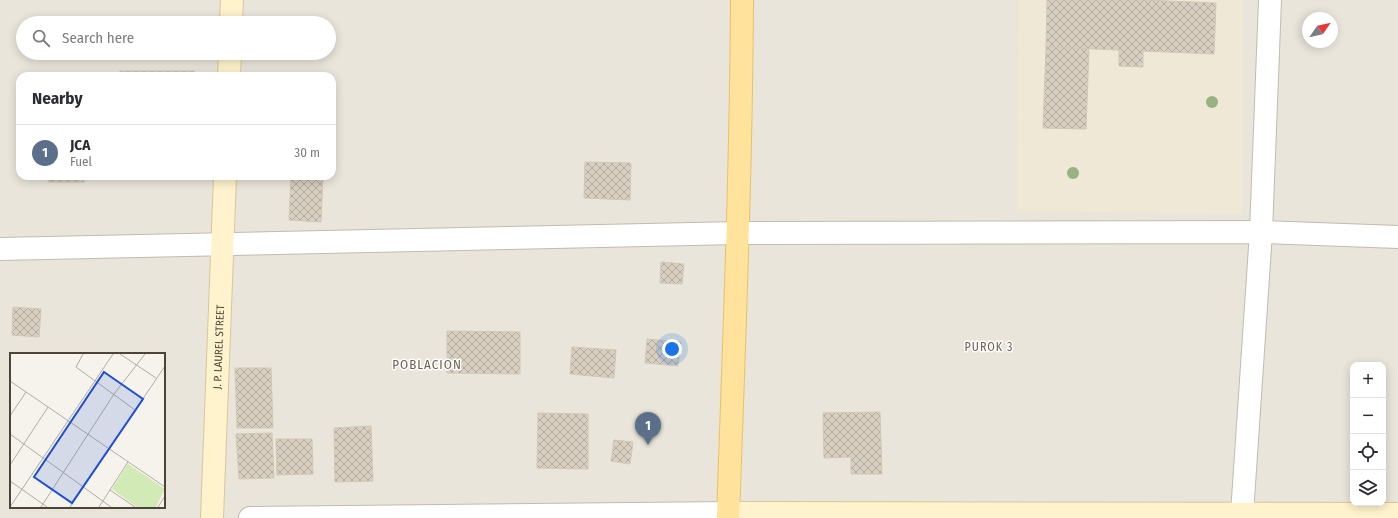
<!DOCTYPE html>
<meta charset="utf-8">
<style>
body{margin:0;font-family:"Fira Sans Condensed",sans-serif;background:#f7f7f7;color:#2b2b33}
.controls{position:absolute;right:12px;bottom:12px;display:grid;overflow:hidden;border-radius:8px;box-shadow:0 2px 10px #0003}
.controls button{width:36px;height:36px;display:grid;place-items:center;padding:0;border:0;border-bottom:1px solid #e1e1e2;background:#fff;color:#2b2b33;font:20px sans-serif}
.compass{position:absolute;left:1302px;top:12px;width:36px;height:36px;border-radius:50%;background:#fff;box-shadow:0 2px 10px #0003;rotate:56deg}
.you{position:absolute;left:672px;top:349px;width:14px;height:14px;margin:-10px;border:3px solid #fff;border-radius:50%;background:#1a73e8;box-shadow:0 0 0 6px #1a73e833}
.badge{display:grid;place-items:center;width:26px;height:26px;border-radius:50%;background:#0b8043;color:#fff;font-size:13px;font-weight:700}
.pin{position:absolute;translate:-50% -33px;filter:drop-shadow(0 1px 2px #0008)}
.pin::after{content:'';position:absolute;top:21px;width:14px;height:12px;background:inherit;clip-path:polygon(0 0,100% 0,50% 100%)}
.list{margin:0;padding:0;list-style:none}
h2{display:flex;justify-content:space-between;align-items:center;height:52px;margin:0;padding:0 16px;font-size:17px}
h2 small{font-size:13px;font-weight:400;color:#7c7c81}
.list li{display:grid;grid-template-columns:26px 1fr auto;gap:12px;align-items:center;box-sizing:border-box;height:56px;padding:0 16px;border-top:1px solid #e1e1e2}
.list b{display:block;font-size:15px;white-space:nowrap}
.list p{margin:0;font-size:13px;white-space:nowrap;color:#7c7c81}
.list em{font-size:13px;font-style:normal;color:#7c7c81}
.icon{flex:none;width:22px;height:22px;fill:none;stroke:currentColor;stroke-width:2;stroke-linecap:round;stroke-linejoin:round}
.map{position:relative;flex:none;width:1398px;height:518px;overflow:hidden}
.search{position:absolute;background:#fff;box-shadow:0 2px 10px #0003;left:16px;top:16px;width:320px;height:44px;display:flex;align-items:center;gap:10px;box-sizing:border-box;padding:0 14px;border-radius:22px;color:#7c7c81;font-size:15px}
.panel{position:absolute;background:#fff;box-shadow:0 2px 10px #0003;left:16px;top:72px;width:320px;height:108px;border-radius:12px}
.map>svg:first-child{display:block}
</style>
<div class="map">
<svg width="1398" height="518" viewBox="0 0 1398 518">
<defs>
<pattern id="building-cross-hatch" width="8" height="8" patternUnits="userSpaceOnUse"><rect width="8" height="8" fill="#d8cfc1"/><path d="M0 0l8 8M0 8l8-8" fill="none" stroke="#b1aa9e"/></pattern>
</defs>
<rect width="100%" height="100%" fill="#f6f3ec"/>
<!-- residential -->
<path fill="#eae5da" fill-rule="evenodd" d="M0,0h1398v518h-1398zM1308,18h24v24h-24zM23,23h306v30h-306zM20,76h312v100h-312zM11,354h153v153h-153zM1353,365h30v138h-30z"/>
<!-- education -->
<path fill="#efe8d6" d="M1018,0h225l-1,214 -225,-3z"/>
<!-- building -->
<g fill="url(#building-cross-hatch)" stroke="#d3c7b4">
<path d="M1047,0h98l71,3 -2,51 -71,-3v16l-24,-1v-16l-73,-3z"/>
<path d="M1046,47l43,2 -3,80 -43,-1z"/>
<rect x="120" y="71" width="74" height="5"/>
<path d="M585,162l46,1 -1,37 -46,-2z"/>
<path d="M49,176h35v6h-36z"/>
<path d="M291,176h32l-2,46 -32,-2z"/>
<path d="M661,262l23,2 -2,20 -22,-1z"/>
<path d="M13,307l28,2 -2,28 -27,-2z"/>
<path d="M447,331l73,1v42l-73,-1z"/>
<path d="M647,339l34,3 -3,24 -33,-3z"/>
<path d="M572,347l44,3 -2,28 -44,-4z"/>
<path d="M235,368h36l2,60h-36z"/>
<path d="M880,412l2,62h-31v-17l-27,1 -1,-45z"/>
<path d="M538,413l50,1v55l-51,-1z"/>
<path d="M371,426l2,55 -38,1 -1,-54z"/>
<path d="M272,433l2,45 -35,1 -3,-45z"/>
<path d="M276,439h36l1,35 -36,1z"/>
<path d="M614,440l19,2 -3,22 -19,-3z"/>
</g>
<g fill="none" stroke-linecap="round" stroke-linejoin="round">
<defs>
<g id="street">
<path d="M0,249l738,-16 523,-1 137,5"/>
<path d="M1242,514l19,-282 9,-232"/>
<path d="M250,518l479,-5"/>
</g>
<g id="secondary">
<path d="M231,23l1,-23"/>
<path d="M229,76l1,-23"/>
<path d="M729,513l669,1"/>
<path id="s1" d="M212,518l13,-342"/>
</g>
<path id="primary" d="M728,518c6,-173 13,-345 14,-518"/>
</defs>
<!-- street casing -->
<use href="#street" stroke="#c2bbae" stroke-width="24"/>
<!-- secondary casing -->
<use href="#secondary" stroke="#d6c79b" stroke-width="24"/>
<!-- primary casing -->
<use href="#primary" stroke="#e6c16a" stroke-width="24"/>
<!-- street -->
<use href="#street" stroke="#fff" stroke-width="22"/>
<!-- secondary -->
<use href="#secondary" stroke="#fff3cd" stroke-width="22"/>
<!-- primary -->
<use href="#primary" stroke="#ffe39c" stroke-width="22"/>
</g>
<!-- trees -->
<g fill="#97b381">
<circle cx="1212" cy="102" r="6"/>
<circle cx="1073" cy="173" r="6"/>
</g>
<g text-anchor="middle" stroke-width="3" stroke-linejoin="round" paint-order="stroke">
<!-- street labels -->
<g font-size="11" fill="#4b4439" stroke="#fff">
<text dy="4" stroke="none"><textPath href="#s1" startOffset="171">J. P. LAUREL STREET</textPath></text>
</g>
<!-- neighbourhood labels -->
<g font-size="12" letter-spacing="1" fill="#6e6250" stroke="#fff">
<text x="989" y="351">PUROK 3</text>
</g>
<!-- quarter labels -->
<g font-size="13" letter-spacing="1" fill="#6e6250" stroke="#fff">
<text x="427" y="369">POBLACION</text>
</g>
</g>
<!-- overview -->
<g transform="translate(10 353)">
<rect width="155" height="155" fill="#f6f3ec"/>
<path d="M118,111l37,25 -9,18h-19l-25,-18z" fill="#d2eab5"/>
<path fill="none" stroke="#b2ada4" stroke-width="1" d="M73,1l-7,13 59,43M110,1l36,24M0,28l155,106M0,63l16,-24M0,81l101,73M0,112l38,-58M0,128l37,26M100,137l25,17M0,154l103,-153M31,154l73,-113 31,-40M60,154l95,-141M89,154l29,-45M148,154l7,-11"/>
<path fill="#1d4ed8" fill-opacity="0.15" stroke="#1d4ed8" stroke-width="2" d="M94,19l39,27 -71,104 -38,-26z"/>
<rect width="155" height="155" fill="none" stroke="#4b4439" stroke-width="2"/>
</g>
</svg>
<div class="controls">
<button>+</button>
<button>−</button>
<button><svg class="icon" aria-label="locate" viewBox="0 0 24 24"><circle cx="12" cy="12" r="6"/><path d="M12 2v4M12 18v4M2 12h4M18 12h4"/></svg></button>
<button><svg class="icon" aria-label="layers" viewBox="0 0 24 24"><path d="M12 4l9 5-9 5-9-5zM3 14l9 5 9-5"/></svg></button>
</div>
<svg class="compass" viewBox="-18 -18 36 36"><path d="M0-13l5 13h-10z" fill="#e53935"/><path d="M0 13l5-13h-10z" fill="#7c7c81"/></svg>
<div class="you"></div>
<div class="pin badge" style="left:648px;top:445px;background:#5c6f8a">1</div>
<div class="search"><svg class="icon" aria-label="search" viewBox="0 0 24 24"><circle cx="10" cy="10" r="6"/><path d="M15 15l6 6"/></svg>Search here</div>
<section class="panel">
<h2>Nearby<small></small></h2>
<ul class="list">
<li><span class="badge" style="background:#5c6f8a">1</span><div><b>JCA</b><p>Fuel</p></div><em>30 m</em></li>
</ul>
</section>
</div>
